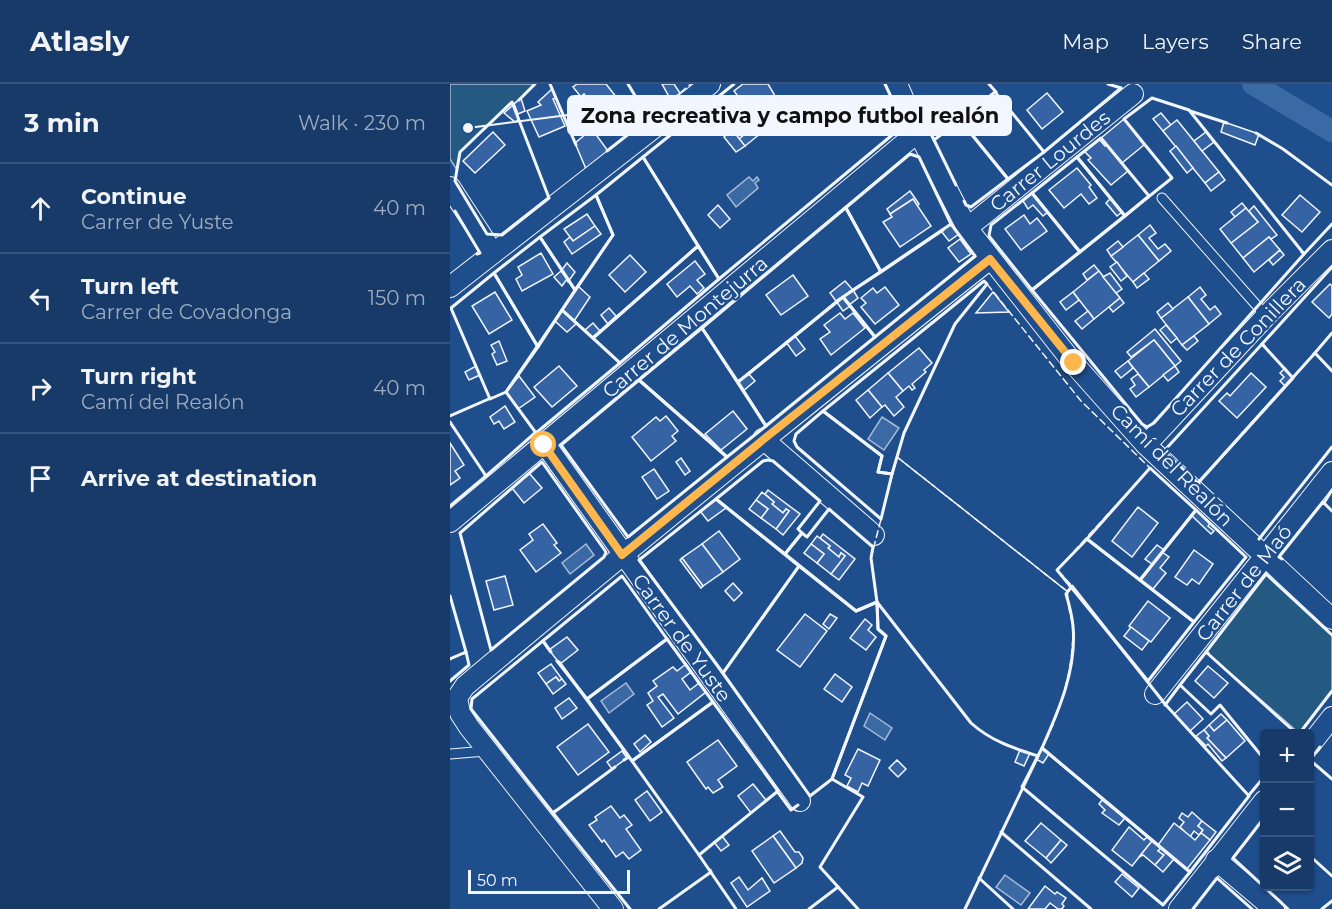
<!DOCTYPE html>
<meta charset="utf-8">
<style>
body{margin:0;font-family:Montserrat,sans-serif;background:#20416f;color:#f1f3f6}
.controls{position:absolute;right:18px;bottom:18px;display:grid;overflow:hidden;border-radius:6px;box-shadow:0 2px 4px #0004}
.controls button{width:54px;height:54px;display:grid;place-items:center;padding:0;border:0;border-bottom:2px solid #36547d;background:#173a69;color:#f1f3f6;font:30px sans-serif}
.scale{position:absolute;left:18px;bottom:15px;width:162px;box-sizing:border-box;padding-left:6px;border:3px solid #f2f6ff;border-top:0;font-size:16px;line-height:21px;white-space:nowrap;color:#f2f6ff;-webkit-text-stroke:4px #1f4e8c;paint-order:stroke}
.stop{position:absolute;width:18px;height:18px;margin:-14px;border:4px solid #ffb74d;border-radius:50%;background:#fff}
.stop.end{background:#ffb74d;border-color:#fff;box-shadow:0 2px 6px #0008}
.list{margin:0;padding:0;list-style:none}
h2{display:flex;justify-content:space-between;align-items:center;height:78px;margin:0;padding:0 24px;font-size:26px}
h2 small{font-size:20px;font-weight:400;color:#9eadc0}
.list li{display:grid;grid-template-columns:39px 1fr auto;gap:18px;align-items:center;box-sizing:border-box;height:90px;padding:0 24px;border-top:2px solid #36547d}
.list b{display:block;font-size:22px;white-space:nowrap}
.list p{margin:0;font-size:20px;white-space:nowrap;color:#9eadc0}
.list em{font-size:20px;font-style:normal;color:#9eadc0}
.icon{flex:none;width:33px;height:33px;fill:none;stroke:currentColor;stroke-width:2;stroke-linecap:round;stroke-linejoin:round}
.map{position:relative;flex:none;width:882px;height:825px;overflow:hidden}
header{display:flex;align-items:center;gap:36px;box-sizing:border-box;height:84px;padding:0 30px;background:#173a69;border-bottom:2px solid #36547d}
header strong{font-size:28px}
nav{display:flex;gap:33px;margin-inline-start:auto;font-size:21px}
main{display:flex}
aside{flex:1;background:#173a69}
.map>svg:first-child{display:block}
</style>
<header>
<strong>Atlasly</strong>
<nav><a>Map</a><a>Layers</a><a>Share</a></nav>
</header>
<main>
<aside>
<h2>3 min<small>Walk · 230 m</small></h2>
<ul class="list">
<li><svg class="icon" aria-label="ahead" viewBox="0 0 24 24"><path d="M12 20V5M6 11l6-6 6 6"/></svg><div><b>Continue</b><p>Carrer de Yuste</p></div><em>40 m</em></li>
<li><svg class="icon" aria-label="left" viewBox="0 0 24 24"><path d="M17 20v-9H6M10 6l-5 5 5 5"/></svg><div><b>Turn left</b><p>Carrer de Covadonga</p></div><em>150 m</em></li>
<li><svg class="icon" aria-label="right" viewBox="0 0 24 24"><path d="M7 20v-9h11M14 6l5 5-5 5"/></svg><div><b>Turn right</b><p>Camí del Realón</p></div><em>40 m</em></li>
<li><svg class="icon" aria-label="arrive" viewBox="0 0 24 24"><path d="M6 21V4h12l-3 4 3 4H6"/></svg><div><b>Arrive at destination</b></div></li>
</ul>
</aside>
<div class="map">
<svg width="882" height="825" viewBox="0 0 882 825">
<rect width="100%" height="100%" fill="#1f4e8c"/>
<!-- green -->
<g fill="#245a82" stroke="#a8bbd7" stroke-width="1.5">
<path d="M0,0h85l-21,20 -2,-1 -52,49 -3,18 -7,-11z"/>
<path d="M816,490l66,61v56l-33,42 -93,-81z"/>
</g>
<!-- water -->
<g fill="#3b69a3" stroke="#a8bbd7" stroke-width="1.5">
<path d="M299,93l4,4 4,-4 2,3 -4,3 3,5 -22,19 -9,-12z"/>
<path d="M432,333l17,11 -15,22 -16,-11z"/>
<path d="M136,460l8,11 -24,19 -8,-11z"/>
<path d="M176,599l8,11 -25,19 -8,-12z"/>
<path d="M420,629l22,15 -7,12 -21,-14z"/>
<path d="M555,791l25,18 -9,12 -25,-18z"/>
</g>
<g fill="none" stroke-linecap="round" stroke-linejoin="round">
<!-- canal -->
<path stroke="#3b69a3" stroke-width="22" d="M803,0l79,47"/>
</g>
<!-- building -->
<g fill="#3563a3" stroke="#f2f6ff" stroke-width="1.5">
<path d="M127,0h29l11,14 -2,2 4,6 -13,11 -5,-6 -3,1 -4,-5 -11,8 -7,-8 11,-9 -3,-4 -3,3 -8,-10z"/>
<path d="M212,0h12l6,9 -9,7z"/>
<path d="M293,0h25l9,15 -10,8 -5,-8 -14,11 -14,-19z"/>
<path d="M102,5l4,9 -3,1 12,27 -26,11 -12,-26 14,-6 -3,-3z"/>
<path d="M597,9l16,19 -21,17 -15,-19z"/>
<path d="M71,14l4,13 -7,3 -4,-10z"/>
<path d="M293,18l5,8 3,-2 4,6 -11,9 6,7 -11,9 -6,-9 10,-8 -9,-13z"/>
<path d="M64,20l5,15 -4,3 -11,-9z"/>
<path d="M711,29l10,12 -8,6 -10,-12z"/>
<path d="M309,35l7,10 -21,17 -6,-7 11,-9 -3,-3z"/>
<path d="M674,35l20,26 -22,18 -21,-25z"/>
<path d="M727,36l42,52 -14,11 -42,-52z"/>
<path d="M774,38l35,12 -4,11 -34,-13z"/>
<path d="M142,45l16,22 -22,18 -11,-26z"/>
<path d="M43,48l12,13 -30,28 -12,-12z"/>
<path d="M280,48l2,1 2,-1 11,14 -9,6 -12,-15z"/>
<path d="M756,48l8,10 -12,9 -8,-10z"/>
<path d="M649,55l6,7 2,-1 21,26 -17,14 -23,-25 3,-2 -7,-7z"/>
<path d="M726,62l17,22 -6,5 -17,-22z"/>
<path d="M627,84l14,17 -2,2 8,11 -8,6 -8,-10 -17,14 -15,-18z"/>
<path d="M769,88l6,8 -14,11 -6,-8z"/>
<path d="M460,107l9,13 -2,2 -4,-7 -23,15 -3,-5z"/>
<path d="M582,109l16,19 -5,4 -10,-11 -5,4 -5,-8z"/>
<path d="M850,111l20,17 -18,20 -20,-17z"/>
<path d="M661,114l11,14 -5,4 -11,-13z"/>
<path d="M463,115l18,27 -31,21 -17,-25 9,-5 -2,-3z"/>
<path d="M792,119l4,5 -11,9 -4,-5z"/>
<path d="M268,121l12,14 -10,9 -12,-13z"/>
<path d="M804,122l23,29 -6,4 -2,-2 -26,21 -12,-15 27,-21 -9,-11z"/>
<path d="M796,124l12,14 -27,21 -11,-14z"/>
<path d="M137,130l8,12 -22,15 -9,-12z"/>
<path d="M574,131l6,9 7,-6 10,13 -26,19 -16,-21z"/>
<path d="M501,140l8,10 -10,7 -8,-10z"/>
<path d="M700,141l6,8 -7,5 9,11 7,-5 6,7 -12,10 -21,-26z"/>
<path d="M145,142l6,8 -29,20 -8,-12 6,-5 3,4z"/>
<path d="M688,151l21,26 -26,21 -22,-26z"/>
<path d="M819,153l11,13 -26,22 -11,-14z"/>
<path d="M510,155l11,15 -12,8 -11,-14z"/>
<path d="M668,157l5,6 -12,9 -4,-6z"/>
<path d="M830,166l4,5 -11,10 -4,-5z"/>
<path d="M91,169l12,21 -31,17 -6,-12 6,-4 -4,-8z"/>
<path d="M180,171l16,17 -21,20 -16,-17z"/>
<path d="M245,177l10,13 -8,6 7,8 -7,6 -7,-8 -13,11 -10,-13z"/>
<path d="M667,178l10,14 -6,5 -11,-14z"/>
<path d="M117,179l8,9 -7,10 -7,-11z"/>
<path d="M644,181l5,6 -12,9 -4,-6z"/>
<path d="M111,187l6,8 -5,7 -8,-9z"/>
<path d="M649,187l21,27 -26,21 -21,-27z"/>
<path d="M660,189l12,16 -6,4 -13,-16z"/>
<path d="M694,189l5,6 -12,9 -4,-6z"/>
<path d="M343,191l15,21 -27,19 -15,-20z"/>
<path d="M395,197l8,9 -17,11 -6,-8z"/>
<path d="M880,200l2,2v28l-3,4 -17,-16z"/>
<path d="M128,202l12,11 -16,24 -12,-11z"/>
<path d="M435,203l14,18 -24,19 -14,-17 5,-4 -5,-5 12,-10 4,5z"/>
<path d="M750,203l6,8 -5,4 9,11 5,-4 6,8 -12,10 -21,-27z"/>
<path d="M403,206l5,8 -9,7 -6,-8z"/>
<path d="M45,208l17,28 -23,14 -17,-28z"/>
<path d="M543,208l16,20 -33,1z"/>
<path d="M623,208l6,8 -13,10 -6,-8z"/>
<path d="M393,213l7,9 -7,5 -7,-10z"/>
<path d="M738,213l21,27 -27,21 -21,-27z"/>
<path d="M670,214l4,5 -11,9 -4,-5z"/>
<path d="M718,219l5,6 -12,9 -4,-6z"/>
<path d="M159,224l7,8 -8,8 -7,-9z"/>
<path d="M112,226l15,13 -10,9 -12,-11z"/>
<path d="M638,227l6,8 -12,10 -7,-8z"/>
<path d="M390,229l5,6 8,-6 12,15 -34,27 -11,-16 10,-7 -6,-7z"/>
<path d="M143,239l7,8 -7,7 -8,-8z"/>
<path d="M716,241l11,13 -6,5 -11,-13z"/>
<path d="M705,245l26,32 -6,5 -21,-26 -23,17 -4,-5z"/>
<path d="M345,252l10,13 -9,7 -10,-14z"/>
<path d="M744,252l4,5 -11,9 -5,-5z"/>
<path d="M704,256l21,26 -26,21 -21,-26z"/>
<path d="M49,257l8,20 -10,4 -5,-11 3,-2 -4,-7z"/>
<path d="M469,264l13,15 -8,7 2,2 -14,12 3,4 -3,2 -3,-4 -6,5 -15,-18z"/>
<path d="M678,277l5,7 -12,10 -6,-7z"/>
<path d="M26,282l4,9 -11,5 -4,-8z"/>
<path d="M109,282l18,20 -25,21 -18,-20z"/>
<path d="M725,282l4,6 -11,9 -5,-6z"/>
<path d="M835,284l8,10 -8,8 -5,-5 4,-4 -4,-4z"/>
<path d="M298,289l7,8 -12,10 -5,-9z"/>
<path d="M438,289l15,18 -7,6 8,10 -10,9 -9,-11 -3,2 -14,-17z"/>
<path d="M801,289l15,14 -29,31 -18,-17 8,-8 3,3z"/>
<path d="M688,290l11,13 -13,10 -6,-8 5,-4 -4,-6z"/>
<path d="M69,292l16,21 -17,12 -12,-17z"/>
<path d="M418,306l14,17 -12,11 -14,-18z"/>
<path d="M55,322l10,16 -11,7 -5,-8 -5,3 -4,-7z"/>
<path d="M283,327l14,18 -26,21 -16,-16z"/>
<path d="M216,332l12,15 -6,5 4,5 -25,20 -19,-24 24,-20 4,4z"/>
<path d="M0,359l14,22 -9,6 5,7 -10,7z"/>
<path d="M231,374l9,13 -5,4 -9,-13z"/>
<path d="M204,385l15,22 -12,8 -15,-22z"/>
<path d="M79,389l13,15 -18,15 -12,-15z"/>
<path d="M318,406l32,24 -17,21 -7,-6 13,-18 -3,-2 -3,4 -11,-9 2,-2 -9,-8z"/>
<path d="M312,408l12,10 -2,2 11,9 3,-4 3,2 -13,18 -15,-11 7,-9 -12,-9z"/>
<path d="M266,415l10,9 -18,13 -8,-10z"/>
<path d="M306,416l12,9 -7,9 -12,-9z"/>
<path d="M688,423l20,16 -26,34 -20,-16z"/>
<path d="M746,426l14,13 -2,3 6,5 -3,3 -20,-19z"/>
<path d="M93,440l14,19 -3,2 7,8 -25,19 -16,-22 13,-10 -4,-6z"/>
<path d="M269,447l21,28 -17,13 -21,-28z"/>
<path d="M373,450l32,25 -16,21 -8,-6 14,-18 -4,-3 -2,4 -11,-9 2,-2 -10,-8z"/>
<path d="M367,452l13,10 -2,2 11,9 2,-4 4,3 -14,18 -14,-11 7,-9 -13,-10z"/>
<path d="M252,460l21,28 -20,14 -21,-28z"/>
<path d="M361,460l13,10 -7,9 -13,-10z"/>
<path d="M707,461l7,5 -12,14 -7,-5z"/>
<path d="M744,466l19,14 -14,20 -7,-5 -5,6 -12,-8z"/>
<path d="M712,468l7,5 -9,11 6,5 -13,16 -13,-9z"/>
<path d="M232,474l21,28 -2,2 -21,-28z"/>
<path d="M55,492l8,29 -19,5 -8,-29z"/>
<path d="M283,499l9,10 -8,8 -9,-10z"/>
<path d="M698,517l22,17 -19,24 -22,-16z"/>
<path d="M355,530l22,17 -27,36 -23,-17z"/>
<path d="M380,530l7,4 -8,11 -6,-5z"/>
<path d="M415,535l7,6 -4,5 8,7 -10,13 -16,-12z"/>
<path d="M681,543l18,14 -7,9 -18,-14z"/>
<path d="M117,553l11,13 -18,14 -11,-14z"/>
<path d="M101,580l11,15 -3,2 -3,-4 -10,7 -8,-11z"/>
<path d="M236,580l5,8 -9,7 8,11 9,-7 7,9 -28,22 -15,-20 -5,3 16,21 -12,9 -15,-22 6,-4 -5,-8 9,-7 -4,-5 20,-14 4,4z"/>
<path d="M758,582l20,17 -14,15 -19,-17z"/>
<path d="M385,590l17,13 -10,15 -18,-13z"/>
<path d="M106,593l3,4 3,-2 4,5 -13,10 -7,-10z"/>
<path d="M119,614l8,10 -15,11 -7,-11z"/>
<path d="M737,618l16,17 -13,12 -16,-17z"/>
<path d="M771,630l6,6 -13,11 -5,-6z"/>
<path d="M777,636l18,21 -19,17 -19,-20 2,-2 -5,-6 5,-5 5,6z"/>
<path d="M138,640l21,28 -31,23 -21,-28z"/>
<path d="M754,646l5,6 -2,2 19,20 -4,3 -14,-17 -2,2 -10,-10z"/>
<path d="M195,651l6,7 -11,10 -6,-8z"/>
<path d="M268,656l19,26 -19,14 5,7 -10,6 -5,-6 -2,2 -19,-27z"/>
<path d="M592,664l7,6 -6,9 -7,-4z"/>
<path d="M408,665l22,11 -12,26 -6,-3 -4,9 -11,-6 4,-8 -6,-3z"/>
<path d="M570,666l10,3 -6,13 -9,-4z"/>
<path d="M172,667l5,7 -15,11 -5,-7z"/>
<path d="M447,676l9,9 -8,8 -9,-9z"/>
<path d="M303,700l13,16 -15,13 -13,-17z"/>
<path d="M197,707l15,21 -12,9 -15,-21z"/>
<path d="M652,716l23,18 -6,7 -17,-12 3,-3 -6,-6z"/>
<path d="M161,722l9,12 4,-3 8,10 -6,4 15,21 -12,9 -6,-7 -7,5 -12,-17 -2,2 -13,-17 8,-5 -2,-3z"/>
<path d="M742,728l10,9 -4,5 5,4 -4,5 -5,-4 -4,6 -10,-10 4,-5 -5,-4 3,-5 6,4z"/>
<path d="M752,737l14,11 -6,8 -9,-7 2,-3 -5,-4z"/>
<path d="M591,739l20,17 -15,18 -21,-17z"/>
<path d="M724,739l21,17 6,-7 9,7 -23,29 -29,-24z"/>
<path d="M679,743l15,13 3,-3 5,4 -20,25 -20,-16z"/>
<path d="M330,747l15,21h4l4,6 -1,5 -6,5 -23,-32z"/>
<path d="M272,752l7,9 -8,6 -7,-9z"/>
<path d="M323,752l23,32 -22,15 -22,-32z"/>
<path d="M611,756l6,5 -16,18 -5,-5z"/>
<path d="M702,757l9,7 -3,3 6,4 -9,10 -12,-10 -4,2z"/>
<path d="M711,764l13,11 -11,13 -8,-7 9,-10 -6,-4z"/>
<path d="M672,790l17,14 -7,9 -17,-15z"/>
<path d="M289,793l9,13 14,-12 8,13 -23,16 -16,-24z"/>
<path d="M595,802l10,8 2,-2 9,6 -4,6 2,2 -2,3h-4l-8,-6 -5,6h-17z"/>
</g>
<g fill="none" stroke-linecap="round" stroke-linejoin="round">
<defs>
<g id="lane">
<path d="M712,114l104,118"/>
<path d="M0,670l36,-3"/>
</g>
<g id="street">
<path d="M447,0l21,48 49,96 107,136 72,81 186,174"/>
<path d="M0,103l43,66"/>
<path d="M517,144l166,-134"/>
<path d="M0,203l260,-203"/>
<path d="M313,355l111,96"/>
<path d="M95,360l255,357"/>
<path d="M696,361l120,-129 66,-66"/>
<path d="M0,438l468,-390"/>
<path d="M705,610l177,-222"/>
<path d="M860,661l22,-28"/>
<path d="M766,776l58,49"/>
<path d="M163,825l-144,-182 -9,-14 -3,-15 8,-12c173,-145 348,-287 525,-427"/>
<path d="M729,825l85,-108"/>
</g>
</defs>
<!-- lane casing -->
<use href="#lane" stroke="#f2f6ff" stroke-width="11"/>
<!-- street casing -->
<use href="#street" stroke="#f2f6ff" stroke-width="22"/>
<!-- lane -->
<use href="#lane" stroke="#1f4e8c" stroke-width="9"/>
<!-- street -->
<use href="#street" stroke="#1f4e8c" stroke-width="20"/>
<!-- fence -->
<g stroke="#f2f6ff" stroke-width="1.5" stroke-dasharray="8 3" stroke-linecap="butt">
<path d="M230,9l11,-9"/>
<path d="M537,200l94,117 69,67 -93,102 15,16 -4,6 -171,-135 7,-24 51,-109z"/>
<path d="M447,373l171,135c-2,13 5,27 5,41 -1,43 -14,84 -35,123 -25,-8 -47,-15 -67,-33l-94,-121 -6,-44z"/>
</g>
<!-- wall -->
<g stroke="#f2f6ff" stroke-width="3">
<path d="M100,0l26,61"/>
<path d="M178,0l9,15"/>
<path d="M284,0l-91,73 76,122 178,-148 6,-9 -18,-38"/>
<path d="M539,0l7,8"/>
<path d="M658,0l13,4"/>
<path d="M545,8l49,60 -36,27 -48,-59z"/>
<path d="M702,14l37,12 115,144 -150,169 -7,4 -5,-3 -110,-134 140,-112 -48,-59z"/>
<path d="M464,15l42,86"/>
<path d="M69,16l16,-16"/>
<path d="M62,18l37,96 -47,37 -15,-1 -32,-53 5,-29z"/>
<path d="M740,27l37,12"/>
<path d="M198,33l25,-19"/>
<path d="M806,49l27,16 49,36"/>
<path d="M651,54l48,58 -24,20 -48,-59z"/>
<path d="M484,56l26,-20 48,59 -37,28 -5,-2 -2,-4"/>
<path d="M157,67l42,-33 -6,-8"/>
<path d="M593,67l1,1 77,-64"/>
<path d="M193,73l55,89 -105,92 -31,-28 51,-75 -17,-40z"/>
<path d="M627,73l48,59 -45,36 -48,-59z"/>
<path d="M582,109l48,59 -48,38 -43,-54 2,-11z"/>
<path d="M146,111l17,40 -38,55 -35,-53z"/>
<path d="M396,124l35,64 62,-42"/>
<path d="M396,124l35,64 -31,20"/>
<path d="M5,127l25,42 -3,1"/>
<path d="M501,140l24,32 -100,81 -32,-40z"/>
<path d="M90,153l35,53 -37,57 -44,-74z"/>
<path d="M248,162l21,33 -99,84 -27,-25z"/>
<path d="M852,168l2,2 28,-30"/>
<path d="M44,189l44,74 -32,45 -16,7 -39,-91z"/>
<path d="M534,197l3,3 -32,40 -51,109 -12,41 -14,-2 4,-16 -59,-45z"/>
<path d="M393,213l32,40 -109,89 -28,-44z"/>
<path d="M112,226l58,53 -84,70 -30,-41z"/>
<path d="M252,244l64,98 -39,31 -88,-77z"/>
<path d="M812,260l31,34 -95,105 -34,-32z"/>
<path d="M814,262l-2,-2 70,-77"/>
<path d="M864,270l18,-21"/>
<path d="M297,291l93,-76"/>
<path d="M189,296l88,77 -99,80 -67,-92z"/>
<path d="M290,296l-2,2 -36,-54 208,-174 9,3 32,67 -1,1"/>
<path d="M373,327l59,45 -4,16 14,2 -11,45 -84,-72 -3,-6 2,-7z"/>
<path d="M0,332l41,-18"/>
<path d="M0,338l36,54 50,-44"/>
<path d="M318,376l5,1 47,40 -22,28 4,4 -17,21 -69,-55 47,-38z"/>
<path d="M92,378l64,90 -2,5 -113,93 -31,-117z"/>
<path d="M700,384l46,42 -56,70 -53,-41z"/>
<path d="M749,400l-1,-1 117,-130 17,18"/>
<path d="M266,415l83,67 -76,107 -84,-113z"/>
<path d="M874,419l8,-13"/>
<path d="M0,422l36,-30 -1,-1"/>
<path d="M379,425l44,38 -2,11 6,44 -21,9 -71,-57 17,-21 5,4z"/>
<path d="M746,426l50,47 -52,65 -54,-42z"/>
<path d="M637,455l107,83 -46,59 -91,-111z"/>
<path d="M809,455l73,-92"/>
<path d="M832,475l-3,-2 44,-55 9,9"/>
<path d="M349,482l57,45 21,-9 1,27 8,7 -54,143 -22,17 -87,-123z"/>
<path d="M622,502l93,118 84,92 -59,76 -148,-124c17,-38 35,-79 31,-122 -1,-11 -4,-22 -7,-32z"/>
<path d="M0,512l16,56 -16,7"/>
<path d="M217,555l46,63 -81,59 -45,-62z"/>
<path d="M93,557l7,10"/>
<path d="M93,557l8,11"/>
<path d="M107,577l30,38 80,-60 -45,-63 -150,123 -1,10 82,104 62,-46"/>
<path d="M109,578l70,95 -5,3"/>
<path d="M0,597l19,-16 -3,-13 -2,1"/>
<path d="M730,601l26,-33 2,1"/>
<path d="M263,618l65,89 -79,64 -67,-94z"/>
<path d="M715,621l15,-20 31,29 9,-9 44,54"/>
<path d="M847,650l-91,-82 60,-78 66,61"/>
<path d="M849,650l33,-43"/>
<path d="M870,663l-10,13 22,19"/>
<path d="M592,664l148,124 -27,33 -141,-118z"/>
<path d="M327,707l14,19 7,-5"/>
<path d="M799,711l15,-18"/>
<path d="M105,727l-2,2 77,96"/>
<path d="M814,734l-31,40 55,51"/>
<path d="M551,748l90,77"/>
<path d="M250,770l-1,1 37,54"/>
<path d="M860,772l22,20"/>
<path d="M529,794l34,31"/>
<path d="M209,825l52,-37 -1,-2"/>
<path d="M359,825l29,-22 -1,-1"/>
<path d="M408,825l-38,-42 43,-70 -31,-18 54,-143 -8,-7 -1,-27 94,121c20,18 42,25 67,33l-73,153"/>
<path d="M743,825l24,-31 35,31"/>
<path d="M872,825l10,-8"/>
</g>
</g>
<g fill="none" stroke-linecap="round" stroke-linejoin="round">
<!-- route -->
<path stroke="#ffb74d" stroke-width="8" d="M94,361l78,110 142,-116 226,-180 84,104"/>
</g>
<g text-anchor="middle" stroke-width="4.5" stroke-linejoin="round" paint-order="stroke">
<!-- street labels -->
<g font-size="20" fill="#f2f6ff" stroke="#1f4e8c">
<text transform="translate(600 77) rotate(-39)" y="7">Carrer Lourdes</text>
<text transform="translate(235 243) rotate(-40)" y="7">Carrer de Montejurra</text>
<text transform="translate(788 263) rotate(-46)" y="7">Carrer de Conillera</text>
<text transform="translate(722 381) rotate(45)" y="7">Camí del Realón</text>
<text transform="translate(794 499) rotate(-52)" y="7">Carrer de Maó</text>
<text transform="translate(232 554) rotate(54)" y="7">Carrer de Yuste</text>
</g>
</g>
<!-- callouts -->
<path fill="none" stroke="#f2f6ff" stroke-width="2" d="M18 44L118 31"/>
<circle fill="#f2f6ff" stroke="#1f4e8c" stroke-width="2" cx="18" cy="44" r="6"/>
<rect fill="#f2f6ff" stroke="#f2f6ff" stroke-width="2" x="118" y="12" width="443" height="39" rx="6"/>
<g font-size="21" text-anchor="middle" font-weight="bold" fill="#111">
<text x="340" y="39">Zona recreativa y campo futbol realón</text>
</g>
</svg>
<div class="controls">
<button>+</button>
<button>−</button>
<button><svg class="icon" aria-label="layers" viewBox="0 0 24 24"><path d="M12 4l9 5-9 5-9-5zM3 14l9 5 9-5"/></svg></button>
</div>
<div class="scale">50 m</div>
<div class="stop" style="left:94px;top:361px"></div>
<div class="stop end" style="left:624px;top:279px"></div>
</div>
</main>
